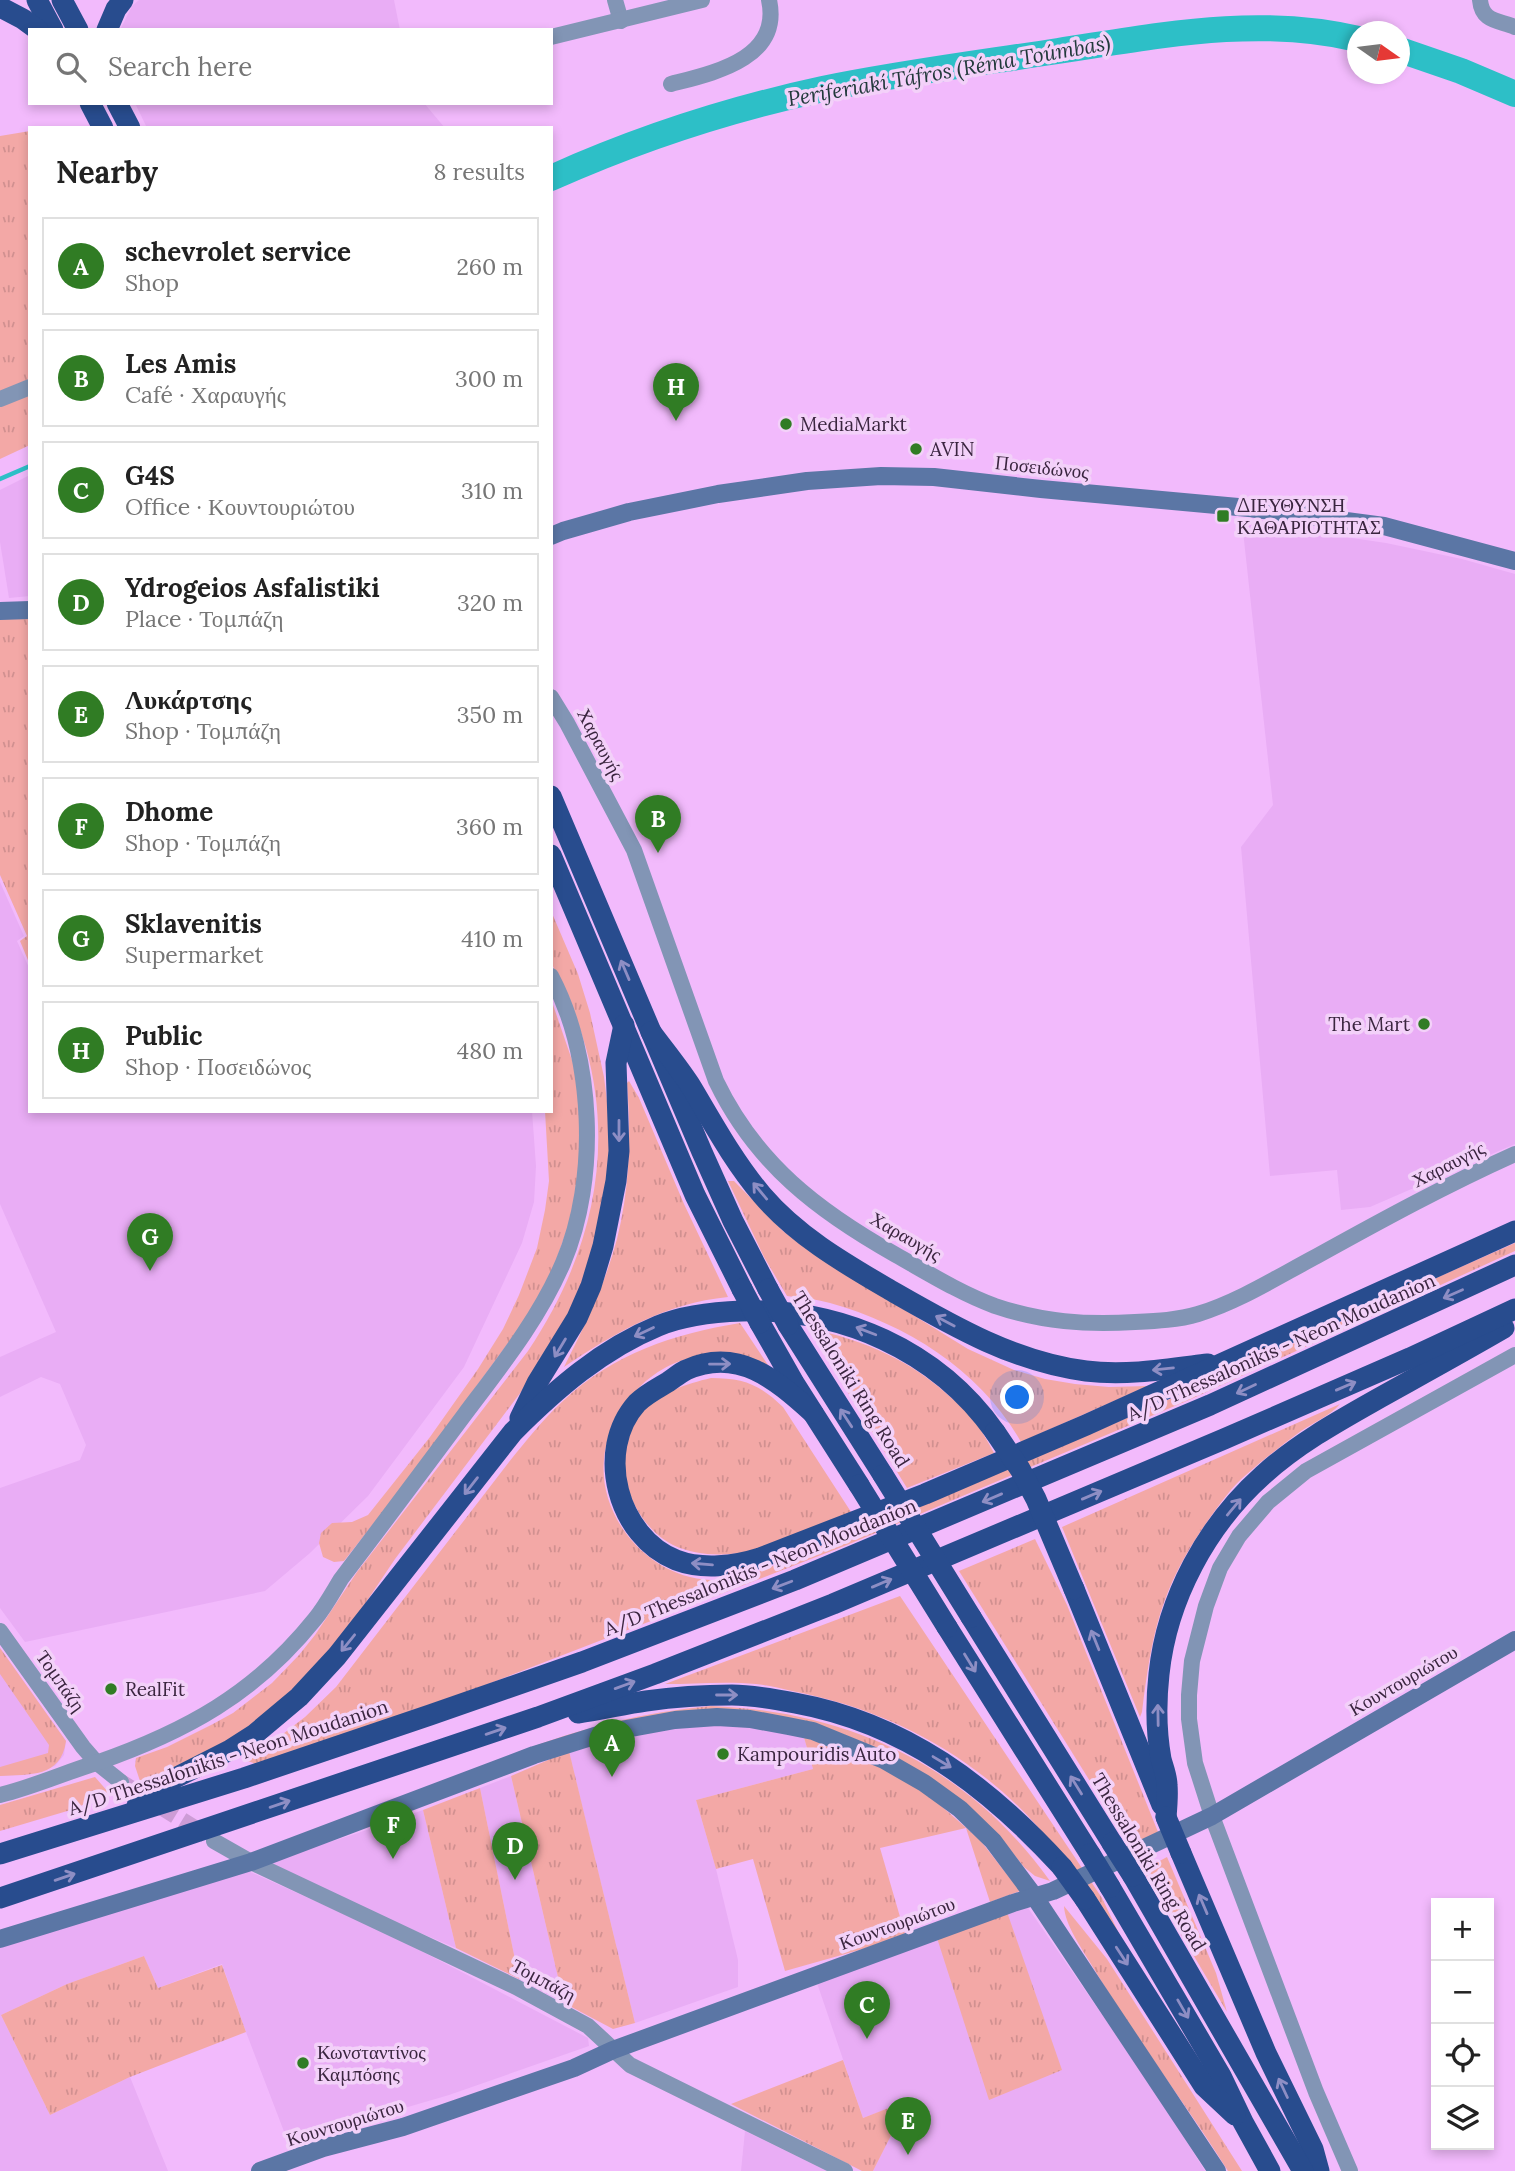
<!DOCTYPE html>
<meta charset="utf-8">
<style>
body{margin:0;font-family:Lora,serif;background:#f6f6f6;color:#222}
.controls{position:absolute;right:21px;bottom:21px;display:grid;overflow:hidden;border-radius:0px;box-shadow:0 4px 10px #0003}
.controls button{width:63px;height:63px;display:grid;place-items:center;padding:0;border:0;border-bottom:2px solid #e0e0e0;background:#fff;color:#222;font:35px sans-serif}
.compass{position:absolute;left:1347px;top:21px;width:63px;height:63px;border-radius:50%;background:#fff;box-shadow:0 4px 10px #0003;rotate:104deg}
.you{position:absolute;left:1018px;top:1398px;width:24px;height:24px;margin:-18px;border:5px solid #fff;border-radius:50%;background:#1a73e8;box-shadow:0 0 0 10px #1a73e833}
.badge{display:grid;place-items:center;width:46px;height:46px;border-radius:50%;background:#307c24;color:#fff;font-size:23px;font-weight:700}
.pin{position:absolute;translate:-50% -58px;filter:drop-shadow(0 2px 4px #0008)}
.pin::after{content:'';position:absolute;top:37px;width:24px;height:21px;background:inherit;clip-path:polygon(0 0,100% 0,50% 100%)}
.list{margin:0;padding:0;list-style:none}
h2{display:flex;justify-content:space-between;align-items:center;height:91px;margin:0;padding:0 28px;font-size:30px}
h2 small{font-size:23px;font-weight:400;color:#767676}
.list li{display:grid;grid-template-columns:46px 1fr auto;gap:21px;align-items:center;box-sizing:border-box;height:98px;margin:0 14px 14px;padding:0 14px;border:2px solid #e0e0e0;border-radius:0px}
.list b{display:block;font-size:26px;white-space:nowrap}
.list p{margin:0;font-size:23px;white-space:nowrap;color:#767676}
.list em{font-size:23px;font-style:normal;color:#767676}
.icon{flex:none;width:38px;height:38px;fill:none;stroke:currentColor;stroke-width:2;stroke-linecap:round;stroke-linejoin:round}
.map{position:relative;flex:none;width:1515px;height:2171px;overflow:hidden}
.search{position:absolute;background:#fff;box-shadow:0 4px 10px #0003;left:28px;top:28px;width:525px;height:77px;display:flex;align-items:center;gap:18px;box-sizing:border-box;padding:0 24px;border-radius:0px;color:#767676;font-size:26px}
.panel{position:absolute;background:#fff;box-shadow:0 4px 10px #0003;left:28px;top:126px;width:525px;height:987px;border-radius:0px}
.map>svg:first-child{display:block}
</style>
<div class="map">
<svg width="1515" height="2171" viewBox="0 0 1515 2171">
<defs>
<pattern id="grass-tufts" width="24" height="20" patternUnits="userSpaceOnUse" patternTransform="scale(1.75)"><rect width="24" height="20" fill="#f3a8a6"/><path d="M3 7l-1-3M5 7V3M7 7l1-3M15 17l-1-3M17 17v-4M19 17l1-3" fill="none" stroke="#d19090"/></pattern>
</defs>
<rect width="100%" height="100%" fill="#f2bafc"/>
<!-- built -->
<g fill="#e9adf5">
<path d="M139,0h255l6,30h-280l12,-24z"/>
<path d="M135,103h289l21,25h-298z"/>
<path d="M30,475v121l-21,2 -9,-56v-52z"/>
<path d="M1242,522l144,21 76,16 53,15v570l-145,63 -29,3 -4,-40 -67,6 -29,-329 32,-42z"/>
<path d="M0,882l24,54 -7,5 13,29v141h502l4,55 -2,36 -12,41 -58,124 -96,129 -58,57 -45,38 -240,51 -25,-34v-120l80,-28 6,-15 -26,-61 -19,-7 -41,20v-40l56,-25 -56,-128z"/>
<path d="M0,1648l66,93 -2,14 -9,11 -24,8 -31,2z"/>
<path d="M721,1722l82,12 10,35 -117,31 20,69 22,91v27l-103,36 -66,-271 58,-19z"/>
<path d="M511,1776l53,227 -45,-24 -39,-191z"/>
<path d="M423,1810l33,138 -83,-35 -107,-51 89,-28z"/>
<path d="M246,1870l138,62 70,36 134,70 1,8 -140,49 -161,47 -42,-110 -24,-68 -64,24 -14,-32 -77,28 -66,31 49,100 80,-38 38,94h-168v-225z"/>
<path d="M1026,1905l131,189 48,77h-332l35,-70 -45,17 -46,-135z"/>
<path d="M745,2131l82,40h-86z"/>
</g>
<!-- grass -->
<g fill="url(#grass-tufts)">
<path d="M30,131v314l-30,14v-323z"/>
<path d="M30,616v349l-10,-24 7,-5 -27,-61v-258z"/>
<path d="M551,911l27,63 12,39 14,64 7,56 -6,69 -21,77 -18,42 -30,51 -141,187 -61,91 -76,73 -85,49 -20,8 -13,1 -5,-15 1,-8 31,-11 46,-23 20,-11 39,-30 27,-28 16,-20 42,-63 171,-221c61,-91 88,-195 58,-303 -5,-17 -11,-34 -17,-51 -5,-12 -16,-25 -18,-38 -2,-16 0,-33 0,-48z"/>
<path d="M551,999l22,64 4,21 4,61 -7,65 -30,84 -140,191 -60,76 -10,1 -11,-5 -4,-14 2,-10 11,-10 20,-1 16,-7 62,-78 48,-68 25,-40 16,-34 18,-47 8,-38 4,-29 -4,-70h6z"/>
<path d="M629,1081l10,17 45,106 44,93c-62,6 -114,36 -164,70 15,-30 30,-60 42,-93 23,-60 26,-127 21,-191z"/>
<path d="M728,1181h6l49,50 25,19 160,99 46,21 31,9 30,5 34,3 39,-1 -127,56c-40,-71 -113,-117 -191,-139 -14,-4 -29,-5 -43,-7l-23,-39z"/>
<path d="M1515,1243v8l-326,149 -342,145 -369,143 -222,76 -8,-3 57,-44 31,-30 173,-225c17,-21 34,-43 54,-61 50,-47 110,-67 177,-78l32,48c-17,-4 -46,-15 -62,-15 -55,0 -100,51 -106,103 -6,60 46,119 107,121 33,1 68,-17 98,-29 31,-13 63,-26 95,-39 97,-40 193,-81 289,-123 108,-48 214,-99 322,-146z"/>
<path d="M808,1328c59,13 103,32 148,74 6,6 14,12 19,19 7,10 13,21 19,32l-87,35z"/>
<path d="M711,1378c32,0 48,6 72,29l70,108 -105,37c-25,4 -52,4 -75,-7 -45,-23 -68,-95 -30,-134 18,-19 43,-27 68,-33z"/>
<path d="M1340,1404c-9,11 -27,19 -39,27 -19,14 -37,28 -54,43 -15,12 -27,30 -38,45 -48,68 -57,112 -67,193l-2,5 -78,-190z"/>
<path d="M1035,1539l32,66 91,227 -27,15 -172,-276z"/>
<path d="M900,1596l202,302 22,46c-30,-42 -61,-91 -96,-128 -64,-66 -146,-108 -236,-125 -12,-3 -24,-6 -36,-7 -30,-3 -61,0 -91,0z"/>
<path d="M0,1648l66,93c-5,37 -36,33 -66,35v-9l48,-14 1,-8 -49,-71z"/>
<path d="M711,1706c138,5 258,61 339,175l-15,-5 -11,-9 -29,-36 -84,-64 -27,-16 -41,-17 -112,-21 -213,39c63,-24 126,-40 193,-46z"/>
<path d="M803,1734l67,25 61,38 49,43 40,51 -30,11 -24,-74 -86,20 25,86 -42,15 -78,22 -32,-112 -37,10 -20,-69 117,-31z"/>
<path d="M569,1751l66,272 -22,6 -49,-26 -53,-227z"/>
<path d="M95,1777l14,16 -35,16 -74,22v-26z"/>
<path d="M480,1788l39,191 -63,-31 -33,-138z"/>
<path d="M1167,1857l49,116 11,39 -84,-142z"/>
<path d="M1064,1906l43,53 135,212h-14c-44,-70 -95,-136 -137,-207 -10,-17 -26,-39 -27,-58z"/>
<path d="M1007,1912l55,158 -73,30 -52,-162z"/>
<path d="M144,1956l14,32 64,-23 24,67 -116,45 -80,38 -49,-100 66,-31z"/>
<path d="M843,2060l20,58 46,-18 -36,71h-11l-131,-67z"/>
</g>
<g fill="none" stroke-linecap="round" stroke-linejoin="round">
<!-- stream -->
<path stroke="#2dbfc7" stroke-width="4.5" d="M0,479l30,-13"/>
<!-- river -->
<g stroke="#2dbfc7" stroke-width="26">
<path d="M1400,50l61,21 54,23"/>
<path d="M551,178c87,-39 179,-69 272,-89 77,-16 157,-26 235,-38 100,-15 199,-36 300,-12"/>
</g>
<!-- street-tunnel -->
<path stroke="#cd9cd6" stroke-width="16" stroke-dasharray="16 8" stroke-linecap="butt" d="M121,1782l85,53"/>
<!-- street -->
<g stroke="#8295b5" stroke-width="16">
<path d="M615,0l6,21"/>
<path d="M1480,0c2,22 18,20 35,27"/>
<path d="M551,37l151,-37"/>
<path d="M671,84c42,-11 111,-25 98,-84"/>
<path d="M0,399l30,-12"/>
<path d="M551,697l16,26 67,127 82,231c40,83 102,130 180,174 32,18 64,38 99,51 47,16 91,19 140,16 22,-1 43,-2 63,-8 42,-13 81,-38 119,-58 65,-36 131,-72 198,-102"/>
<path d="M0,1631l83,116 13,15 25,20"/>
<path d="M0,1795c33,-8 64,-22 96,-32 89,-31 159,-69 219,-144 10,-12 18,-27 26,-40 42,-55 83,-110 124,-165 36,-48 74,-95 98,-151 36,-84 31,-206 -12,-287"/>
<path d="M214,1841l37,21 265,125 72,39 42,39 215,106"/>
<path d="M1350,2171l-34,-79 -104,-276 -17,-53 -6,-44v-24l3,-34 14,-55 14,-38 19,-32 29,-34 38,-31 209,-116"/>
</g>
<!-- secondary -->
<g stroke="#5b76a5" stroke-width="18">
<path d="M551,536l12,-5 66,-19 89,-18 89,-13 74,-5 53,1 107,12 208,19 135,18 131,35"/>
<path d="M0,611l30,-1"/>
<path d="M0,1939l251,-77 283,-107 70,-22 71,-13 42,-3 33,2 38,7 25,5 71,29 40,23 36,26 33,32 41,55 183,275"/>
<path d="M260,2171l63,-23 80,-21 171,-59 39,-18 400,-147 40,-12 159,-75 303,-176"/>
</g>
<!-- highway -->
<g stroke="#284c8e" stroke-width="21">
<path d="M37,0l16,30"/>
<path d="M62,0l16,30"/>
<path d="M0,7l23,12 15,11"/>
<path d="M107,30l9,-21 7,-9"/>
<path d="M90,103l13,25"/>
<path d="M117,103l13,25"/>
<path d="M551,796l151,356 31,69 35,68"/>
<path d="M551,855l144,340 47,94"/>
<path d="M651,1032c14,19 29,37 41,56 22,37 42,74 70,107 35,41 82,68 128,95 61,35 124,72 196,81 40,5 82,-2 122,-7"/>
<path d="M760,1323l34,60 65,102"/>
<path d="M788,1325l95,150"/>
<path d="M813,1413c-36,-32 -74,-67 -127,-43 -6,3 -12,8 -18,12 -10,6 -22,12 -31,21 -43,48 -19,134 39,157 26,10 59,6 84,-2l165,-64 161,-69 429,-194"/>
<path d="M520,1418l17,-35 40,-65 14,-32 12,-40 13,-65 3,-30 -3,-88 8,-38"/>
<path d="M1074,1589l88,216"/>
<path d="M971,1617l141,226"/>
<path d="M947,1627l143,227"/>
<path d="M578,1713c23,-3 46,-9 68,-12 28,-4 57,-6 86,-6 21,0 42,4 63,8 110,20 193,83 267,164"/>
<path d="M137,1806l38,-28 55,-28 25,-16 44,-37 38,-41 176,-224c43,-43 89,-83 145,-106 26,-11 56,-14 84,-15 99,-3 195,39 253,121"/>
<path d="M1166,1817c1,-11 2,-22 1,-32 0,-9 -4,-18 -6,-26 -5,-28 -5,-58 -2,-85 8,-76 48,-149 104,-199 33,-30 72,-52 111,-74 43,-24 87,-48 130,-73"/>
<path d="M1181,1853l85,200 47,96 6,22"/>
<path d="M0,1854l244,-76 186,-63 152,-53 213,-82 415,-175 305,-140"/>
<path d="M1133,1876l170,295"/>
<path d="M1110,1887l111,189 22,46 27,49"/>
<path d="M0,1898l538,-181 117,-43 178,-70 391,-165 186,-81 105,-49"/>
<path d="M1085,1899l119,187 31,29"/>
</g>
<!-- highway-bridge -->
<g stroke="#284c8e" stroke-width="21">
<path d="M742,1289l18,34"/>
<path d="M768,1289l20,36"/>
<path d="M995,1432l25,37 16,30 38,90"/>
<path d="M883,1475l88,142"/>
<path d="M859,1485l88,142"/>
<path d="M1166,1817l15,36"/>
<path d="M1112,1843l21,33"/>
<path d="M1090,1854l20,33"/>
<path d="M1062,1867l23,32"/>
</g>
</g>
<!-- one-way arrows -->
<defs><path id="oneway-shaft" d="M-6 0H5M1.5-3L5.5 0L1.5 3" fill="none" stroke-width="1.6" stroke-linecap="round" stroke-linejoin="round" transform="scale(1.75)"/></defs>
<g stroke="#8e8ec4">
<use href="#oneway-shaft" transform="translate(625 970) rotate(-113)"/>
<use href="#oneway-shaft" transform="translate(619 1131) rotate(90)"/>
<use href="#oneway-shaft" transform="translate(760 1191) rotate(-130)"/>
<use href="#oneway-shaft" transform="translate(1453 1294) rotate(156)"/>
<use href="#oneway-shaft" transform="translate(945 1321) rotate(-152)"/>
<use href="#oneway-shaft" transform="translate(866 1331) rotate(-159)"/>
<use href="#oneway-shaft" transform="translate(644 1332) rotate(155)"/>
<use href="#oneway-shaft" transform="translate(560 1348) rotate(121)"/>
<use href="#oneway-shaft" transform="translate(720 1364) rotate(-1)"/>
<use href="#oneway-shaft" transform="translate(1163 1369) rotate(174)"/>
<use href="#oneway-shaft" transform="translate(1346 1386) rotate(-23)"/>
<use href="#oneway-shaft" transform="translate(1246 1389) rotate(155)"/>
<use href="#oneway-shaft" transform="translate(846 1418) rotate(-123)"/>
<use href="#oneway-shaft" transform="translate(471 1486) rotate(128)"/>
<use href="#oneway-shaft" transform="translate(1092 1495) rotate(-23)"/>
<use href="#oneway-shaft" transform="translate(992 1498) rotate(157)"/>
<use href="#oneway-shaft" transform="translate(1234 1507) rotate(-50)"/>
<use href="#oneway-shaft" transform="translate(702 1564) rotate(-175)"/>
<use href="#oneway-shaft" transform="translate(882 1583) rotate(-23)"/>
<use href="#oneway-shaft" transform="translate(782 1585) rotate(159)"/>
<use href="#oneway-shaft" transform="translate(1095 1640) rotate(-112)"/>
<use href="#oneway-shaft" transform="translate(348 1643) rotate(129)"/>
<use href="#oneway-shaft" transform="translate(970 1663) rotate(58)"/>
<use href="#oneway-shaft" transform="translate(625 1685) rotate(-20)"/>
<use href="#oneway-shaft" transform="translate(727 1695)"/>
<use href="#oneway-shaft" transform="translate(1158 1715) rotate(-91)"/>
<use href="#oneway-shaft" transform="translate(496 1731) rotate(-19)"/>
<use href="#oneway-shaft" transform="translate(942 1762) rotate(31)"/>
<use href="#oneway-shaft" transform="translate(1076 1785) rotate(-122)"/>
<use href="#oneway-shaft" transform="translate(280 1804) rotate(-19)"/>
<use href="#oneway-shaft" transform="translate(65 1877) rotate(-19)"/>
<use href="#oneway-shaft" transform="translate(1203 1904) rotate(-113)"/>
<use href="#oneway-shaft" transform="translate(1122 1956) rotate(57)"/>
<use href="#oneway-shaft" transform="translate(1183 2009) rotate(60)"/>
<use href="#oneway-shaft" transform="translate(1283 2088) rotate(-115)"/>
</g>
<!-- markers -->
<g fill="#307c24" stroke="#f3d1f9" stroke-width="2.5">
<circle cx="786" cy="424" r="7"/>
<circle cx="916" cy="449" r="7"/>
<rect x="1216" y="509" width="14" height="14" rx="3.5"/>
<circle cx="1424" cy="1024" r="7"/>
<circle cx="111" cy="1689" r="7"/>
<circle cx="723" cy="1754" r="7"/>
<circle cx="303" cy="2063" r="7"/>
</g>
<g text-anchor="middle" stroke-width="7" stroke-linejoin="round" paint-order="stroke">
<!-- poi labels -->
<g font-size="19" fill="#3a253f" stroke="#f3d1f9" text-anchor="start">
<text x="800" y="431">MediaMarkt</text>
<text x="930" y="456">AVIN</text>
<text x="1237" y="512">ΔΙΕΥΘΥΝΣΗ<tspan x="1237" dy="22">ΚΑΘΑΡΙΟΤΗΤΑΣ</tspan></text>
<text x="1410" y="1031" text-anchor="end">The Mart</text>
<text x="125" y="1696">RealFit</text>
<text x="737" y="1761">Kampouridis Auto</text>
<text x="317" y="2059">Κωνσταντίνος<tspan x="317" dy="22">Καμπόσης</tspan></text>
</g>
<!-- street labels -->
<g font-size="19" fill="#3a253f" stroke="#f3d1f9">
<text transform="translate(1042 467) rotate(6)" y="7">Ποσειδώνος</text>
<text transform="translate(601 744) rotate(62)" y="7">Χαραυγής</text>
<text transform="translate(1448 1164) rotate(-27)" y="7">Χαραυγής</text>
<text transform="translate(906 1236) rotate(30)" y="7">Χαραυγής</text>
<text transform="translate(1281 1347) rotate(-24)" y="7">A/D Thessalonikis - Neon Moudanion</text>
<text transform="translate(851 1379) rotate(58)" y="7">Thessaloniki Ring Road</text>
<text transform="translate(760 1567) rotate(-22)" y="7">A/D Thessalonikis - Neon Moudanion</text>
<text transform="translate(1403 1680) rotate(-30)" y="7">Κουντουριώτου</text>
<text transform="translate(61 1681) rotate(55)" y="7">Τομπάζη</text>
<text transform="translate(228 1757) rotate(-18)" y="7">A/D Thessalonikis - Neon Moudanion</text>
<text transform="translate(1149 1862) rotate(59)" y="7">Thessaloniki Ring Road</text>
<text transform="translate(897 1923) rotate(-20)" y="7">Κουντουριώτου</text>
<text transform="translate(544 1980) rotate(28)" y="7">Τομπάζη</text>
<text transform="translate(345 2122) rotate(-17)" y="7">Κουντουριώτου</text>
</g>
<!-- water labels -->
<g font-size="21" font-style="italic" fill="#22393b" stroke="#f3d1f9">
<text transform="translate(949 71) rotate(-10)" y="7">Periferiakí Táfros (Réma Toúmbas)</text>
</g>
</g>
</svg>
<div class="controls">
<button>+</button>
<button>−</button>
<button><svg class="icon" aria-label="locate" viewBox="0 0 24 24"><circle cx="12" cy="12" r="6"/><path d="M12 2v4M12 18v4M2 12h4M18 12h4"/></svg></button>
<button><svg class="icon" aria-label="layers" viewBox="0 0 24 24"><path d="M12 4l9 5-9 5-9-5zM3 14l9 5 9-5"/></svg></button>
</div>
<svg class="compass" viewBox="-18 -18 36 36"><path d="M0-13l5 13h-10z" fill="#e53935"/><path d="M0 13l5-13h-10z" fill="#767676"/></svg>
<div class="you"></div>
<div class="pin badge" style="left:612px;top:1777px">A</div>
<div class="pin badge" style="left:658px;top:853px">B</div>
<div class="pin badge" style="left:867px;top:2039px">C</div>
<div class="pin badge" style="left:515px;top:1880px">D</div>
<div class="pin badge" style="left:908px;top:2155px">E</div>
<div class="pin badge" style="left:393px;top:1859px">F</div>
<div class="pin badge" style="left:150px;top:1271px">G</div>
<div class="pin badge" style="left:676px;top:421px">H</div>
<div class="search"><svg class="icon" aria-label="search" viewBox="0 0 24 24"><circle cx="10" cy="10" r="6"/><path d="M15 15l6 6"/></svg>Search here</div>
<section class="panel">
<h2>Nearby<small>8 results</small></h2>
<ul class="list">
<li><span class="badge">A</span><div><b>schevrolet service</b><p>Shop</p></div><em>260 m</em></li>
<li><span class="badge">B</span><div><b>Les Amis</b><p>Café · Χαραυγής</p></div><em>300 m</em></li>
<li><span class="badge">C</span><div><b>G4S</b><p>Office · Κουντουριώτου</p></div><em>310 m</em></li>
<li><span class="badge">D</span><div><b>Ydrogeios Asfalistiki</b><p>Place · Τομπάζη</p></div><em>320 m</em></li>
<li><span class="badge">E</span><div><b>Λυκάρτσης</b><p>Shop · Τομπάζη</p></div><em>350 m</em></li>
<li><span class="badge">F</span><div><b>Dhome</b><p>Shop · Τομπάζη</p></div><em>360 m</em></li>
<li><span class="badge">G</span><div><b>Sklavenitis</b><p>Supermarket</p></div><em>410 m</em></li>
<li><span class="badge">H</span><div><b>Public</b><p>Shop · Ποσειδώνος</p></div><em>480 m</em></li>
</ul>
</section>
</div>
